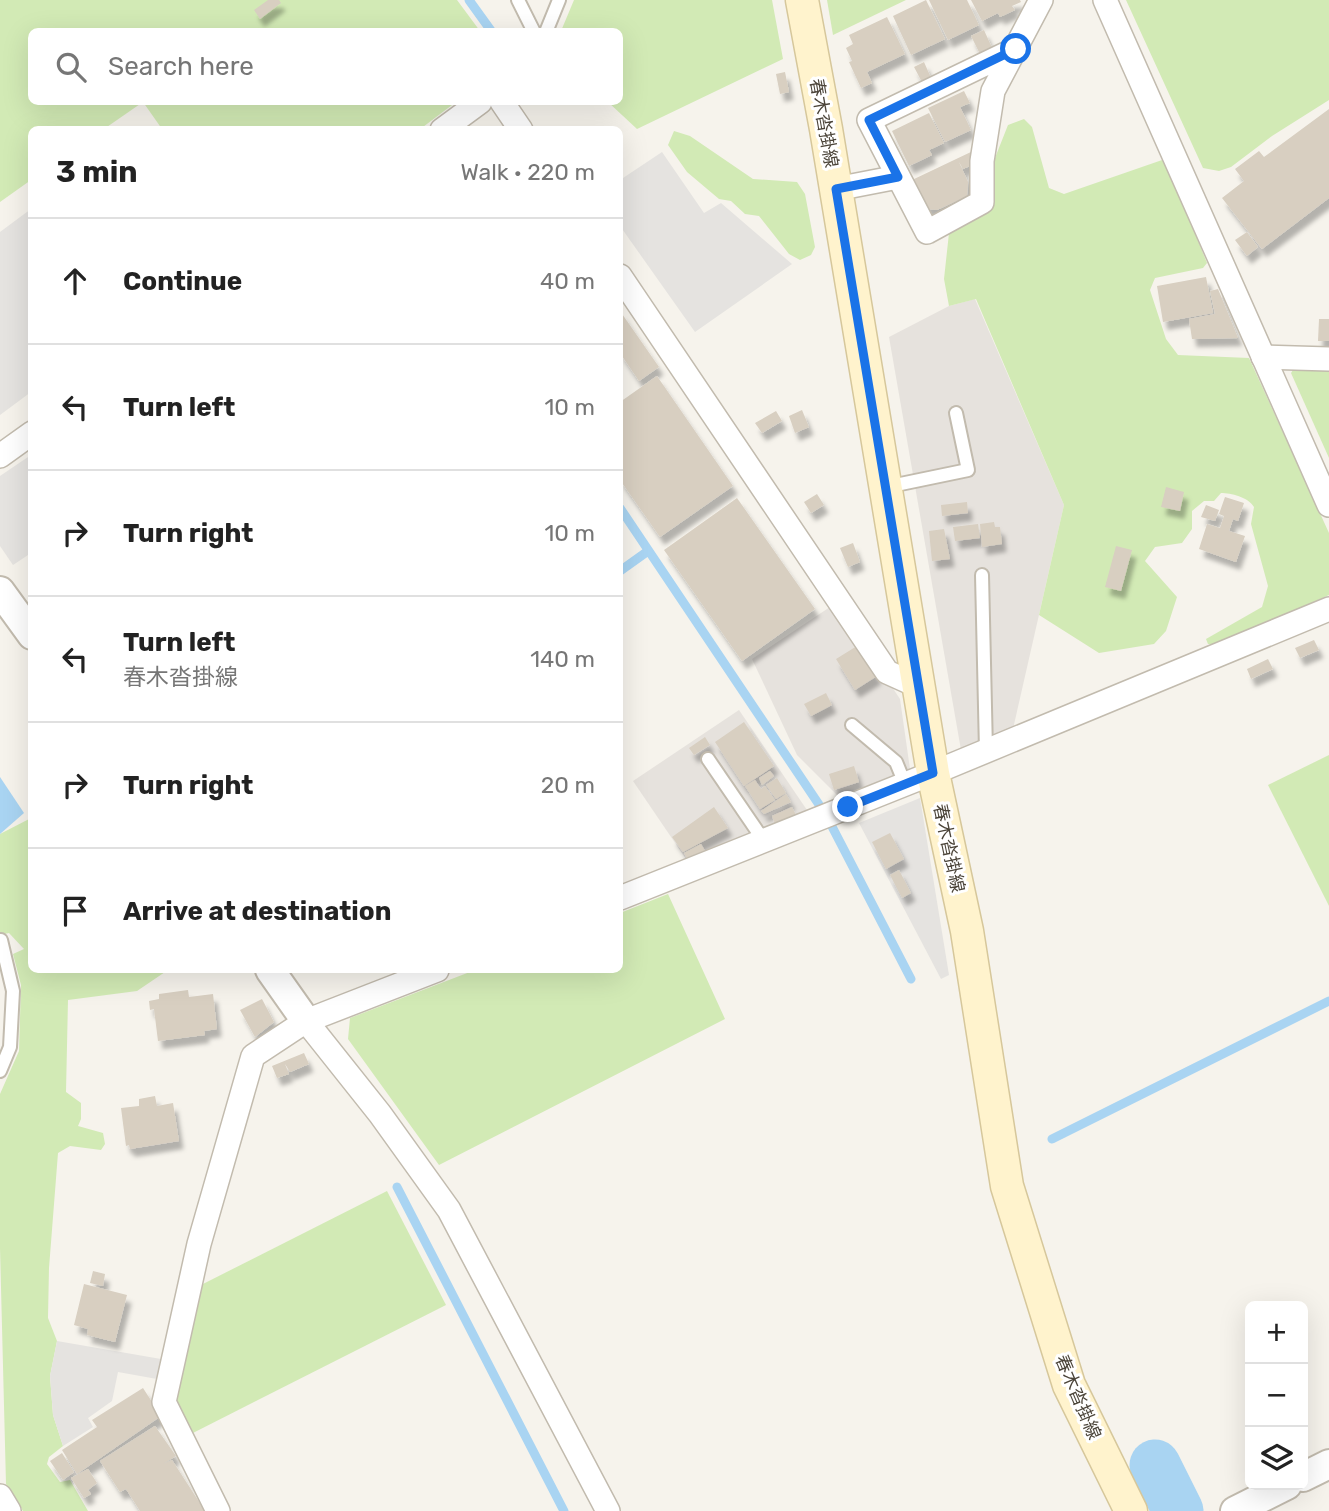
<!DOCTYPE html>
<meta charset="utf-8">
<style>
body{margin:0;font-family:Rubik,"Noto Sans JP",sans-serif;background:#f2f2f2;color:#222}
.controls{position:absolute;right:21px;bottom:21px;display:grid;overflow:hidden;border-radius:10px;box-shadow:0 7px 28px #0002}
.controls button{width:63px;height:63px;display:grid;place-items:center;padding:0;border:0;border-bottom:2px solid #e0e0e0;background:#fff;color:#222;font:35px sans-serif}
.stop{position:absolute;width:21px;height:21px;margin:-16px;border:5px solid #1a73e8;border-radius:50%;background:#fff}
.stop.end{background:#1a73e8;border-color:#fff;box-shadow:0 2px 7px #0008}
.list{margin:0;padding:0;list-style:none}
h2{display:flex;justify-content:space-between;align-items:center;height:91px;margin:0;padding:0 28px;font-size:30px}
h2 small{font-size:23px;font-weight:400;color:#767676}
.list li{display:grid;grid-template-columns:46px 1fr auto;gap:21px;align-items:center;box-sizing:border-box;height:126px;padding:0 28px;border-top:2px solid #e0e0e0}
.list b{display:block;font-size:26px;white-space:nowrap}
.list p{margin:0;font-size:23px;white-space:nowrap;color:#767676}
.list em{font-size:23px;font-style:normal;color:#767676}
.icon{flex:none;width:38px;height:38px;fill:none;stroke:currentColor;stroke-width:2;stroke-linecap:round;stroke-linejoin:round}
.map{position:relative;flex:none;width:1329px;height:1511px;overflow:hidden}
.search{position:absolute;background:#fff;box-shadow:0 7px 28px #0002;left:28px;top:28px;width:595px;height:77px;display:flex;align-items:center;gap:18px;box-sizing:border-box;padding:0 24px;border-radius:10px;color:#767676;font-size:26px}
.panel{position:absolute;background:#fff;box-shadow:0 7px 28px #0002;left:28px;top:126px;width:595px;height:847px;border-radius:10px}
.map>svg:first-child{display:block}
</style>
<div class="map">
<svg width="1329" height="1511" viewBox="0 0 1329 1511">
<defs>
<filter id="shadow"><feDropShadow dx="4.5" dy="8" stdDeviation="2" flood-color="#0004"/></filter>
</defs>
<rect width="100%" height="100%" fill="#f6f3ec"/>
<!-- industrial -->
<g fill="#e6e2dd">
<path d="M975,299l89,206 -51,224 -52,21 -72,-413 60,-31z"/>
<path d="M836,603l64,96 10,70 -71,28 -42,-42 -45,-96z"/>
<path d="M739,710l70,103 -121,49 -55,-81z"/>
</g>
<!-- green -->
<g fill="#d2eab5">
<path d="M0,0h457l23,31 -448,1v70h424l-37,28 -257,-1 -19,-27 -39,27 -72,1 -1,50 -31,22z"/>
<path d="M574,0h198l11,59 -146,70 -29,-27h12v-70l-59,-1z"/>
<path d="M827,0h79l-73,35z"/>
<path d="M1126,0h203v100l-57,36 -41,31 -12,4 -16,-3z"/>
<path d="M1024,119l8,8 17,61 15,6 101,-35 42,104 -4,5 -48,10 -5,12 16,49 12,16 71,3 80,175v62l-112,50 -9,-1 -2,-5 56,-32 6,-21 -17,-62 3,-17c-6,-10 -23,-14 -33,-14l-7,8h-10l-12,10v18l-10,14 -27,4 -10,14 32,36 -11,34 -12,13 -55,9 -60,-38 25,-110 -88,-206 -27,7 -5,-27 5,-46 45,-28 -1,-42 15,-38z"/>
<path d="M674,131l16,5 63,43 44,3 8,12 10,53 -4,8 -11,5 -11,-6 -30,-38 -14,-2 -14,-13 -12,-2 -32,-27 -19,-27z"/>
<path d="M1297,364l32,2v92l-38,-85z"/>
<path d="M1329,755v151l-61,-121z"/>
<path d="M31,818l1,152h136l-31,21 -69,9 -2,92 15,11v16l-3,7 25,7 2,11 -4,6 -31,-4 -12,7 -9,115 -1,50 9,23 -7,35 3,39 10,31 -14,11 -2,7 13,18 10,-2 18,31h-65l-17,-27 -6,-236v-154l19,-43 2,-66 -8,-31 11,-5 -15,-16 -9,2v-101z"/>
<path d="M668,894l57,125 -286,146 -91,-126 2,-21 125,-48h145v-57z"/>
<path d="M387,1191l59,114 -257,130 -15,-31 25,-118z"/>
</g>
<!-- parking -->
<g fill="#e5e3e0">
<path d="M662,152l42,61 17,-10 71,61 -97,68 -75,-106v-46z"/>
<path d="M31,209v183l-31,23v-183z"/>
<path d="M31,455v98l-18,12 -13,-19v-70z"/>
<path d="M920,798l29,177 -8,4 -82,-156z"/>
<path d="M57,1341l104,18 -4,20 -39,-7 -6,29 -24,17 5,9 -30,19 -10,-31 -3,-39z"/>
</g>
<!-- water -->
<path fill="#a9d4f2" d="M0,777l24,36 -24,21z"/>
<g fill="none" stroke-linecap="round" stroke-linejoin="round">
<!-- stream -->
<g stroke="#a9d4f2" stroke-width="9">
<path d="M469,0l23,32"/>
<path d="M620,508l206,307 85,164"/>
<path d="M620,571l28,-20"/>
<path d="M1052,1139l277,-138"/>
<path d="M397,1187l167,324"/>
</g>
<!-- river -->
<path stroke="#a9d4f2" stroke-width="51" d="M1155,1465l23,46"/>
</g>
<!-- building -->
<g fill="#d8cfc1" filter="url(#shadow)">
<path d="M268,0h11l2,3 -21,16 -6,-9z"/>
<path d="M926,0l19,39 -34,16 -18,-39z"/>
<path d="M929,0h38l12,25 -31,15z"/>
<path d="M971,0h49l1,2 -9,4 3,4 -15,7 -2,-4 -16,8z"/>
<path d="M887,17l18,37 -38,18 5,11 -11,5 -12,-26 3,-1 -6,-13 7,-4 -4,-9z"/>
<path d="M984,30l8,18 -12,6 -9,-18z"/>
<path d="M924,62l7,16 -9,4 -8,-15z"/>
<path d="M785,72l4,20 -9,2 -4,-20z"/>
<path d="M964,91l6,12 -10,4 11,23 -26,12 -17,-34z"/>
<path d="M1329,109v89l-67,51 -40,-51 22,-17 -9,-12 24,-18 5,6z"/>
<path d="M929,113l15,30 -15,7 3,5 -23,11 -17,-35z"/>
<path d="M973,151l-1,14 -9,4 -4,-7 9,20 -1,14 -30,14 -11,-1 -14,-29z"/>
<path d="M1247,232l11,15 -11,9 -12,-16z"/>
<path d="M1206,277l7,36 -50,9 -6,-36z"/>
<path d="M1218,289l20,49 -46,1 -3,-20 26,-5 -5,-23z"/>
<path d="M620,311l39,56 -20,14 -19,-28z"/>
<path d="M1319,319h10v22h-11z"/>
<path d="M657,376l76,110 -73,51 -40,-57v-78z"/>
<path d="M802,410l7,17 -14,6 -6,-17z"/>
<path d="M776,411l6,10 -20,12 -7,-10z"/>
<path d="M1166,487l18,5 -4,19 -19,-4z"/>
<path d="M817,494l7,11 -13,8 -7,-11z"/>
<path d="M1225,497l19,6 -6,18 -5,-2 -4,12 16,5 -9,26 -37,-13 8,-25 13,4 4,-12 -5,-2z"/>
<path d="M737,498l78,111 -73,52 -78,-111z"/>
<path d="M967,502l1,11 -26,3 -1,-11z"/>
<path d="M1206,505l13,5 -4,11 -14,-4z"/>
<path d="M994,522l1,5h5l2,17 -20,3 -2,-23z"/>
<path d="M978,524l2,14 -25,3 -2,-14z"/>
<path d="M944,529l6,30 -18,2 -3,-30z"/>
<path d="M853,543l7,19 -12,5 -8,-19z"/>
<path d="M1116,546l16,4 -11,41 -16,-4z"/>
<path d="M1314,640l5,10 -19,8 -5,-10z"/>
<path d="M857,646l20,30 -22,14 -19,-31z"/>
<path d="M1268,659l5,10 -22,10 -4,-10z"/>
<path d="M826,693l6,12 -21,11 -7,-12z"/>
<path d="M744,722l30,44 -30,20 -29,-44z"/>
<path d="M705,737l5,8 -16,10 -5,-7z"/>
<path d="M854,766l5,16 -25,8 -5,-16z"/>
<path d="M770,771l4,5 -12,9 -3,-7z"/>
<path d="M777,778l9,15 -10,6 -10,-14z"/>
<path d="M755,780l6,9 4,-3 10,14 -15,9 -15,-23z"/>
<path d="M786,794l5,8 -27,12 -3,-3z"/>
<path d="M714,807l14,21 -45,24 -11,-15z"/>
<path d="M792,807l4,8 -21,9 -3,-8z"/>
<path d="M890,833l14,26 -18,10 -14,-27z"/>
<path d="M701,844l4,7 -17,9 -4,-7z"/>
<path d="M899,870l12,23 -9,5 -12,-23z"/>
<path d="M188,990l1,7 24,-3 4,35 -13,2 1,4 -47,6 -4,-32 -4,1 -1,-9 10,-2v-5z"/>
<path d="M262,999l12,23 -19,15 -15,-27z"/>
<path d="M304,1053l5,11 -19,8 -5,-8 4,10 -12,4 -5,-12z"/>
<path d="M155,1096l2,10 16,-3 6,38 -49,8 -1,-4 -3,1 -5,-38 18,-2v-7z"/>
<path d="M93,1271l12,3 -2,12 -13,-3z"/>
<path d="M84,1284l43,11 -12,47 -28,-7 1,-6 -14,-4z"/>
<path d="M143,1388l18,28 -84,58 -15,-24 35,-23 -5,-7z"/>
<path d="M155,1426l21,30 -13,8 9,-4 33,51h-65l-14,-22 -6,3 -20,-31z"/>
<path d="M62,1453l12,19 -11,8 -13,-19z"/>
<path d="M88,1469l9,14 -9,7 3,4 -7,4 -13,-20z"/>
</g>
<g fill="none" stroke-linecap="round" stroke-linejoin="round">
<defs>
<g id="service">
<path d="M518,0l16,32"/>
<path d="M546,32l13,-32"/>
<path d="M886,487l82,-17 -12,-57"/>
<path d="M982,575l4,176"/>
<path d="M852,725l44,37 9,22"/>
<path d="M708,759l56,82"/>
<path d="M0,1071l10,-24 3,-56 -12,-51"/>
</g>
<g id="minor">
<path d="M1105,0l224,505"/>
<path d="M1016,49l-147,71 58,112 55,-30v-41l11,-70 48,-91"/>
<path d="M502,102l19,28"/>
<path d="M442,130l38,-28"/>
<path d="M836,189l62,-12"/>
<path d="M620,276l267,396 31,14"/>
<path d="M1263,357l66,2"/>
<path d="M0,456l32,-23"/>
<path d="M620,898l313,-125 396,-164"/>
<path d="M306,1021l74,93 69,96 159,301"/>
<path d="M0,1496l9,15"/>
<path d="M218,1511l-54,-109 35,-158 54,-188 53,-35 131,-51"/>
</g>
<g id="tertiary">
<path d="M0,591l32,44"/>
<path d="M270,970l36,51"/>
<path d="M1303,1477l26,-13"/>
<path d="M1235,1511l52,-26"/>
</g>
<path id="secondary" d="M802,0l24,129 107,644 34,158 40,255 62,199 62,126"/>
</defs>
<!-- service casing -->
<use href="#service" stroke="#c2bbae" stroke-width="16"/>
<!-- minor casing -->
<use href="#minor" stroke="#c2bbae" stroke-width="26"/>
<!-- tertiary casing -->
<use href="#tertiary" stroke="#c2bbae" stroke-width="32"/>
<!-- secondary casing -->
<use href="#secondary" stroke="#d6c79b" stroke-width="35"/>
<!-- service -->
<use href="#service" stroke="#fff" stroke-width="12"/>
<!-- minor -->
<use href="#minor" stroke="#fff" stroke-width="23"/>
<!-- tertiary -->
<use href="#tertiary" stroke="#fff" stroke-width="28"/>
<!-- secondary -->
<use href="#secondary" stroke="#fff3cd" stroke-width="32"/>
</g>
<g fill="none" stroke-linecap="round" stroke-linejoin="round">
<!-- route -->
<path stroke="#1a73e8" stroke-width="9" d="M848,807l85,-34 -97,-584 62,-12 -29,-57 147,-71"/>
</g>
<g text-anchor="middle" stroke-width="6" stroke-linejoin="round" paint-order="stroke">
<!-- street labels -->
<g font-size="18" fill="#4b4439" stroke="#fff">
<text transform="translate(824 123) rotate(80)" y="6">春木沓掛線</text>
<text transform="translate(949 848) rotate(78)" y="6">春木沓掛線</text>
<text transform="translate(1078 1397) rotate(67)" y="6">春木沓掛線</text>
</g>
</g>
</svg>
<div class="controls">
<button>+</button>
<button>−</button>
<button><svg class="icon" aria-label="layers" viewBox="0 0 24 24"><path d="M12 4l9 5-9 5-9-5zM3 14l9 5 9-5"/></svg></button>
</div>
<div class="stop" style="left:1016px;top:49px"></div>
<div class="stop end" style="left:848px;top:807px"></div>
<div class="search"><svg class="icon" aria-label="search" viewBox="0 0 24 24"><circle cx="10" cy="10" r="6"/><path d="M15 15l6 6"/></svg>Search here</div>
<section class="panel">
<h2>3 min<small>Walk · 220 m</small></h2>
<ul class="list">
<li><svg class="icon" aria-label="ahead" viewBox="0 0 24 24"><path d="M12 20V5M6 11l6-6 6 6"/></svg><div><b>Continue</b></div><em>40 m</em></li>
<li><svg class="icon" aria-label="left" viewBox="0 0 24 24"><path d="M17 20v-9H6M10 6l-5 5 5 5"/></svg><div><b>Turn left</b></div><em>10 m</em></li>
<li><svg class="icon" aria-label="right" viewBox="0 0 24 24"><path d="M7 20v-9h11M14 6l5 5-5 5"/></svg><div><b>Turn right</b></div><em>10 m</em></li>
<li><svg class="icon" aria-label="left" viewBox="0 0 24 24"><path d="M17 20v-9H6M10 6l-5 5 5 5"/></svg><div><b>Turn left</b><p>春木沓掛線</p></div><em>140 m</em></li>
<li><svg class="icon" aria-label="right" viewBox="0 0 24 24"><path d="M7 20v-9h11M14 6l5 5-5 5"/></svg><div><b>Turn right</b></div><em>20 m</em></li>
<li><svg class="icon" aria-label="arrive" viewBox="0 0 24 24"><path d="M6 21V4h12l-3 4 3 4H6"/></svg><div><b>Arrive at destination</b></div></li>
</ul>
</section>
</div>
